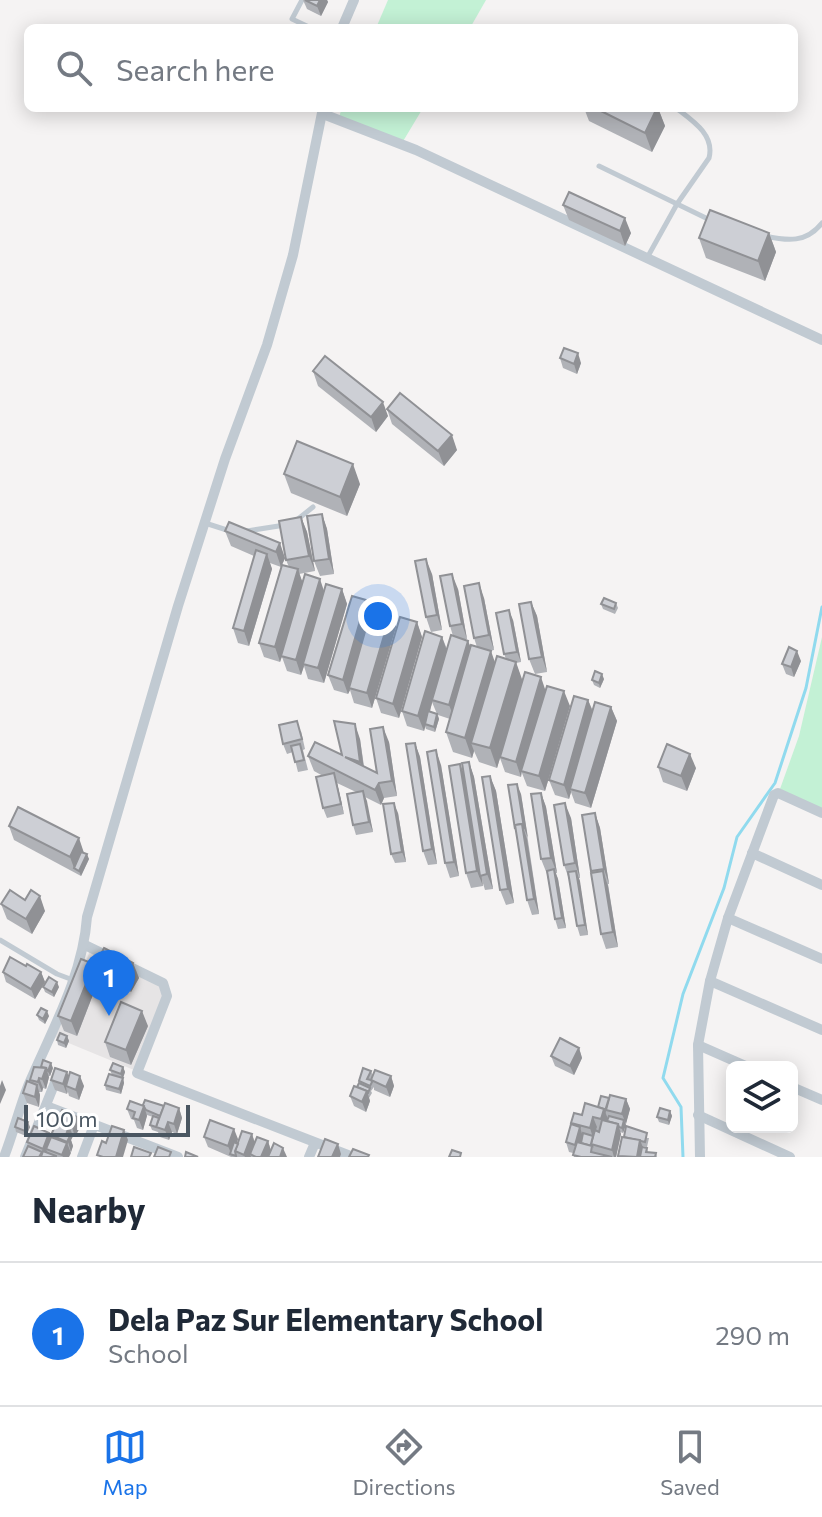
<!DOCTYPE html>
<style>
body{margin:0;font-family:Commissioner,sans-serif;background:#f2f2f3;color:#1f2937}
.controls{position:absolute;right:24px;bottom:24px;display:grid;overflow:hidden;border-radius:12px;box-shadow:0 4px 20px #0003}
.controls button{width:72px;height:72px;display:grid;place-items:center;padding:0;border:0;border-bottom:2px solid #e0e1e3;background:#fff;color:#1f2937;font:40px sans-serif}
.scale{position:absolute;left:24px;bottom:20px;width:166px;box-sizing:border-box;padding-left:8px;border:4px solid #4a5661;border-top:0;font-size:22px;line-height:28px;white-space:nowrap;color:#4a5661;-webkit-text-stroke:6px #fff;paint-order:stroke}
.you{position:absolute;left:378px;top:616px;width:28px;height:28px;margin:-20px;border:6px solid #fff;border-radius:50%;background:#1a73e8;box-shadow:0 0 0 12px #1a73e833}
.badge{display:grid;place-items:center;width:52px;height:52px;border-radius:50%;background:#1a73e8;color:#fff;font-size:26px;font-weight:700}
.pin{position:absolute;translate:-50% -66px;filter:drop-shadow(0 2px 4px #0008)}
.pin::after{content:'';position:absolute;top:42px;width:28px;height:24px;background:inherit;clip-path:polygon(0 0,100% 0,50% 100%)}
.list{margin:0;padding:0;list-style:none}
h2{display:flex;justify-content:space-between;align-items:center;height:104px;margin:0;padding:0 32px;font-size:34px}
h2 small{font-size:26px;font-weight:400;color:#747a83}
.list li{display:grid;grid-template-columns:52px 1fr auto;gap:24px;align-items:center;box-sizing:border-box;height:144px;padding:0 32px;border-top:2px solid #e0e1e3}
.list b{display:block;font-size:30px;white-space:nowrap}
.list p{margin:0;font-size:26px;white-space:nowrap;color:#747a83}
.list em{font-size:26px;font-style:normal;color:#747a83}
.icon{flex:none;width:44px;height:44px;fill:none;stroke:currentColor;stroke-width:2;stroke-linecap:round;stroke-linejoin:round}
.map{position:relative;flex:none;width:822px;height:1157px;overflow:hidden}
.search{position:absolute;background:#fff;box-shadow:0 4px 20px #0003;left:24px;right:24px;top:24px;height:88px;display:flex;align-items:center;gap:20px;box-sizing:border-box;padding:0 28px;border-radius:12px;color:#747a83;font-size:30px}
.sheet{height:248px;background:#fff}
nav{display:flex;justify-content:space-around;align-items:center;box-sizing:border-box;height:112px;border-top:2px solid #e0e1e3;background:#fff;font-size:22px;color:#747a83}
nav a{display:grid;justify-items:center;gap:4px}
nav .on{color:#1a73e8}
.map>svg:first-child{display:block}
</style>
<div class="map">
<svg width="822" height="1157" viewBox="0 0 822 1157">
<rect width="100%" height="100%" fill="#f5f3f3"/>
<!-- education -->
<path fill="#e6e4e5" d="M90,951l70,34 3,10 -29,75 -80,-33z"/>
<!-- green -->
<g fill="#c3f1d5">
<path d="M388,0h98l-16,28h-94z"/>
<path d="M342,108h81l-21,35 -63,-26z"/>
<path d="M822,637v172l-42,-20 19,-53z"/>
</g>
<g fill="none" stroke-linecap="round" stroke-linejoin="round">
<!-- stream -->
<path stroke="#90daee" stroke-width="3" d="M683,1157l-2,-50 -18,-29 20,-84 41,-106 13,-51 38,-54 31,-95 16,-81"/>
<!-- lane -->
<g stroke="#c1cad2" stroke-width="5">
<path d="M302,0l-10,19 19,9"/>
<path d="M599,166l111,54"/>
<path d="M765,236c23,5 41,7 57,-13"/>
<path d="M647,258l30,-54 32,-46c6,-23 -16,-37 -33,-50"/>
<path d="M298,519l15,-12"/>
<path d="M205,523l25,8"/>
<path d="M247,531l38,-6"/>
<path d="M0,940l57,34 16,6"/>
</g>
<!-- street -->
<g stroke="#c1cad2" stroke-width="10">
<path d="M342,28l12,-28"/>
<path d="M323,114l93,36 406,190"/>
<path d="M752,853l70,32"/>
<path d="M728,918l94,41"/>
<path d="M85,945l78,38 4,13 -30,77 216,84"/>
<path d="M710,981l112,49"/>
<path d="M698,1045l50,22"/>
<path d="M792,1087l30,13"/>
<path d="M46,1106l132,51"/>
<path d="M698,1115l92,42"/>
<path d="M4,1157c9,-23 15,-48 24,-71 23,-54 55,-110 59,-169l91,-311 47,-147 42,-114 26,-90 30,-147"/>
<path d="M25,1157l33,-82"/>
<path d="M82,1157l12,-32"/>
<path d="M309,1157l6,-14"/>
<path d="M700,1157l-2,-112 12,-64 18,-63 46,-123 4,-2 44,20"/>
</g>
</g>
<!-- wall -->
<g fill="#b0b2b7" fill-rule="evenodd">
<path d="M303,0h24l1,2 -7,14 -14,-7z"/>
<path d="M584,108h74l7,18 -13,26 -63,-31z"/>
<path d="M563,205l68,28 -6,13 -56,-26z"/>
<path d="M769,233l7,19 -11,29 -59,-23 -7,-20z"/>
<path d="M560,358l21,5 -4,11 -14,-6z"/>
<path d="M313,371l75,45 -12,16 -58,-46z"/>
<path d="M387,409l70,41 -13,16 -52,-42z"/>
<path d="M284,474l76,10 -13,32 -56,-23z"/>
<path d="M322,514l5,15 7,45 -14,2 -6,-15z"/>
<path d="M301,517l6,15 8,39 -16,3 4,9 21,8 18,-2 5,15 -23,79 -16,-4 -4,-13 -3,9 -14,-4 -5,-14 -2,5 -16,-5 -5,-14 22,-76 -11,-4 2,6 -23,77 -11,-3 -5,-15 21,-72 -23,-10 -6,-15 4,-9 56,36 -3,7 7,2 -3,-7z"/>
<path d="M432,574l10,56 -11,2 -5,-15z"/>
<path d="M458,589l9,50 -3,1 4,1 3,7 6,-1 -3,-9 10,-40 10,52 -5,1 6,12 11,-4 -2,-5 9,-34 8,42 -5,1 6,18 23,8 25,17 -25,85 -18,-5 -5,-13 -1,4 -16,-5 -5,-14 -3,10 -18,-6 -5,-11 -2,7 -19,-6 -7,-20 4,-13 -12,-4 1,4 -4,13 -9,-3 -1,-3 -1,5 -17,-5 -5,-15 40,-74 5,12 6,-13 -3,-10zM432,702l5,12 -7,-2z"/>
<path d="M531,602l6,14 10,56 -12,2 -6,-15z"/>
<path d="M616,603l2,5 -3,6 -12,-5 -2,-5z"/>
<path d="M371,612h20l5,15 -24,81 -18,-5 -4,-13 -2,4 -14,-4 -6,-15z"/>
<path d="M417,622l5,15 -23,81 -18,-5 -5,-15z"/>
<path d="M801,661l-7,16 -8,-3 -4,-10z"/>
<path d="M604,679l-4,9 -6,-3 -2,-5z"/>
<path d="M588,700l5,11 18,-4 6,14 -26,87 -16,-5 -4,-11 -2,7 -14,-4 -6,-15z"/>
<path d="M301,731l4,18 -2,1 5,20 -10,2 -5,-20 -6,2 -4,-10z"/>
<path d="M360,739l4,27 13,7 12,-31 8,54 -13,2 -3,7 -16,-8 8,35 -17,3 -3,-10 3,-33 -19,-9 7,31 -17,4 -4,-10v-32l-9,-5 -6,-15 34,-1z"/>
<path d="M415,743l5,14 17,107 -9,1 -5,-14z"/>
<path d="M469,762l5,15 19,112 -8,1 -3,-10 1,6 -12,2 -5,-15 -2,-98z"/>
<path d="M441,765l18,111 -9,2 -5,-15z"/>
<path d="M658,767l38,1 -9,23 -24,-9z"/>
<path d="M490,776l6,15 18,112 -8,2 -6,-15z"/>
<path d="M541,793l5,14 11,66h-1l2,6 8,49 -8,1 -3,-10 -8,-45 -6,-15z"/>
<path d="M521,794l18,120 -7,1 -5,-15z"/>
<path d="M398,813l8,49 -11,1 -4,-9z"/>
<path d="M595,813l5,15 9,56h-1l10,63 -12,2 -5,-15 -19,-119z"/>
<path d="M571,818l9,60h-1l9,57 -8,1 -3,-10 -8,-47 -5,-14z"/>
<path d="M9,826l75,27 5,6 -8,17 -67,-36z"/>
<path d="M25,900l20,11 -13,23 -25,-15 -6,-15z"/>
<path d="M97,962l36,1 6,15 -8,14 -29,-15z"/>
<path d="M26,966l15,6 4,10 -10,17 -29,-17 -3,-10z"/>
<path d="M99,979l-22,57 -13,-5 -6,-15z"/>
<path d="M43,987h16l-5,10 -9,-5z"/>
<path d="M37,1015l12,1 -4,8 -6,-4z"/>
<path d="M148,1026l-17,39 -21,-8 -5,-15z"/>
<path d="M67,1036l2,5 -3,7 -8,-3 -1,-5z"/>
<path d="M579,1048l3,10 -8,17 -19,-9 -4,-10z"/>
<path d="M123,1067l2,5 -2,6 1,5 -3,11 -15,-4 -1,-5 7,-10 -2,-5z"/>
<path d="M53,1068l-3,8h-2l1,1 -3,12 -3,-1 -1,4h-3l1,3 -1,12 -12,-4 -4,-10 8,-10 -1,-3z"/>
<path d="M371,1071l2,5h18l3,10 -4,11 -16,-7v-3l-3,4 1,2 -3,5 1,3 -4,11 -12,-6 -4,-10 10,-13 -1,-2z"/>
<path d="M69,1077l15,9 -5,14 -10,-4 -1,-4 -1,2 -12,-4 -4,-10z"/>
<path d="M609,1098l17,1 4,10 -7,24 -3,-1 1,2 -5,23h-42l-1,-4 -4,-1 -3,-10 6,-17 -1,-2 11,-8 16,-8z"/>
<path d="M143,1105l36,3 3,10 -5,16 -5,-2 -3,8 -9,-3 -2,-5 -6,-2 -2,-5 3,-8 -6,-2 -4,15 -6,-2 -3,-8 -3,-1 -4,-10z"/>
<path d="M670,1111l2,5 -3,9 -10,-3 -2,-5z"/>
<path d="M77,1117l3,10 -5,10 -2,-1 -2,4 2,6 -2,6 -1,-1 -1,6h-46l5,-11 -1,-4 22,-9 2,4h1l-1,-2 6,-13v-2z"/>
<path d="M15,1127h15l-4,9 -10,-4z"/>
<path d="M252,1134l3,9 13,-2 3,10 16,6h-56l-23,-10 -4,-10 34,2 -1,4z"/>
<path d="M622,1137l27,1 -2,9 -5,-1 1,1 4,1 1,4 8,1 1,4h-38z"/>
</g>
<!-- shaded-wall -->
<g fill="#909195">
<path d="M320,0h7l1,2 -7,14 -4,-10z"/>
<path d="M657,108h1l7,18 -13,26 -7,-19z"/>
<path d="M625,218l6,15 -6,13 -5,-15z"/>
<path d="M769,233l7,19 -11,29 -7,-20z"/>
<path d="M578,353l3,10 -4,11 -3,-10z"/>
<path d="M383,402l5,14 -12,16 -5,-15z"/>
<path d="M452,435l5,15 -13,16 -6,-15z"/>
<path d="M353,464l7,20 -13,32 -7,-19z"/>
<path d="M322,514l5,15 7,45 -5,-15z"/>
<path d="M301,517l6,15 8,39 -6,-15z"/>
<path d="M280,543l5,15 -4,9 -5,-15z"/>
<path d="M267,554l5,15 -23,77 -5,-15z"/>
<path d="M426,559l6,15 10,56 -5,-15z"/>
<path d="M298,569l5,15 -23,78 -5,-15z"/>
<path d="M452,574l6,15 9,50 -5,-15z"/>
<path d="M320,579l5,15 -22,70 1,2 -3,9 -5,-15z"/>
<path d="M479,583l5,15 10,52 -5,-15z"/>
<path d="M342,589l5,15 -23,79 -6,-15z"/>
<path d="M366,600l6,15 -23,73 1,2 -2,4 -5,-14z"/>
<path d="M531,602l6,14 10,56 -5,-15z"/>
<path d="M509,610l4,10 8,42 -4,-10z"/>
<path d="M391,612l5,15 -24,81 -5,-15z"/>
<path d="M417,622l5,15 -23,81 -6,-14z"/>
<path d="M442,637l5,14 -23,80 -6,-15z"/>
<path d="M468,641l6,15 -19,64 -6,-15z"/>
<path d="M491,651l7,20 -27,72 3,8 -2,7 -7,-20z"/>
<path d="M797,651l4,10 -7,16 -3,-10z"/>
<path d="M516,662l7,20 -26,86 -7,-20z"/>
<path d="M602,674l2,5 -4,9 -1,-5z"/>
<path d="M541,677l5,15 -25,79v6l-5,-15z"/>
<path d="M564,691l6,15 -25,85 -6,-15z"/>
<path d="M588,700l6,15 -24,74 1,3 -2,7 -5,-14z"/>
<path d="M611,707l6,14 -26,87 -6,-15z"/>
<path d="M437,714l2,5 -4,13 -1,-5z"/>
<path d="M355,724l5,15 5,38 -5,-15z"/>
<path d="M383,727l6,15 8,54 -5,-15z"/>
<path d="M415,743l5,14 17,107 -5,-15z"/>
<path d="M436,750l5,15 18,111 -5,-14z"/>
<path d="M690,754l6,14 -9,23 -6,-15z"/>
<path d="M469,762l5,15 19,112 -6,-15z"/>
<path d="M460,764l6,15 17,107 -6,-15z"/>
<path d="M334,773l3,10 7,31 -3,-10z"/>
<path d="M490,776l6,15 18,112 -6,-14z"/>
<path d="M379,783l5,15 -3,7 -6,-15z"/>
<path d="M517,784l4,10 7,44 -4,-10z"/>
<path d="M363,791l4,10 6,31 -4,-10z"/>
<path d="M541,793l5,14 11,66 -6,-15z"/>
<path d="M394,803l4,10 8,49 -4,-10z"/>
<path d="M565,803l6,15 9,60 -5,-15z"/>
<path d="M595,813l5,15 9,56 -5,-15z"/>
<path d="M522,824l5,15 12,75 -5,-15z"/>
<path d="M79,838l5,15 -10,15 -4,-11z"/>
<path d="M87,854l2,5 -8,17 -2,-5z"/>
<path d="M554,869l4,10 8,49 -4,-10z"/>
<path d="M576,871l4,10 8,54 -3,-10z"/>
<path d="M603,871l5,15 10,61 -5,-15z"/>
<path d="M40,896l5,15 -13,23 -6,-15z"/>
<path d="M133,963l6,15 -8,14 -5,-15z"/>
<path d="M94,964l5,15 -22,57 -6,-15z"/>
<path d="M41,972l4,10 -10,17 -4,-10z"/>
<path d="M57,982l2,5 -5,10 -2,-5z"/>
<path d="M47,1011l2,5 -4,8 -2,-5z"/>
<path d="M142,1011l6,15 -17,39 -5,-15z"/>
<path d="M67,1036l2,5 -3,7 -2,-5z"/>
<path d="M579,1048l3,10 -8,17 -4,-9z"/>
<path d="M51,1063l2,5 -3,8 -2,-5z"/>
<path d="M123,1067l2,5 -2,6 1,5 -3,11 -2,-5 3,-10 -1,-5z"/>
<path d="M46,1068l3,9 -3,12 -4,-10z"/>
<path d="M67,1072l4,10 -5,4 1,8 -4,-10z"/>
<path d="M80,1076l4,10 -5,14 -3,-10z"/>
<path d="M391,1076l3,10 -4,11 -4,-10z"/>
<path d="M39,1078l4,10 -1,4 -4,-10z"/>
<path d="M2,1080l4,10 -6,14v-18z"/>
<path d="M37,1085l3,10 -1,12 -4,-10z"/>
<path d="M367,1091l3,10 -4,11 -4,-10z"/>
<path d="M626,1099l4,10 -4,15 -4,-10z"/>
<path d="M144,1106l3,10 -4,14 -4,-10z"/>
<path d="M179,1108l3,10 -5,16 -3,-10z"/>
<path d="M604,1109l4,10 -3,10 -4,-10z"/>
<path d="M670,1111l2,5 -3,9 -1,-5z"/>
<path d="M77,1117l3,10 -5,10 -3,-10z"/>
<path d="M593,1117l4,10 -4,11 -3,-10z"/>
<path d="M624,1120l2,5 -3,8 -1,-5z"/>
<path d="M28,1122l2,5 -4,9 -1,-5z"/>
<path d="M168,1122l4,10 -3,8 -4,-10z"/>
<path d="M618,1124l3,10 -5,23h-2l-2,-7z"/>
<path d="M69,1126l4,10 -2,4 2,6 -2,6 -5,-17z"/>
<path d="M580,1127l3,10 -5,18 -3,-10z"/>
<path d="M234,1129l4,10 -6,17 -4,-10z"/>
<path d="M124,1130l4,10 -5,17h-7z"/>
<path d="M49,1133l4,10 -7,6 2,5 -2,3 -3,-8z"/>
<path d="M252,1134l3,10 -5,10 1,3h-6l-1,-2z"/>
<path d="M640,1140l4,10 -2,7h-5z"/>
<path d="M268,1141l3,10 -2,6h-8z"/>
<path d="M67,1143l4,10 -2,4h-6l-1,-2z"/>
<path d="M338,1144l3,10 -1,3h-8z"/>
<path d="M283,1148l4,9h-7z"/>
</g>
<!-- building -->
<g fill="#cdcfd5" stroke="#909195" stroke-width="2">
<path d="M305,0h15l-3,6z"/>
<path d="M595,108h62l-12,25z"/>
<path d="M569,192l56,26 -5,13 -57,-26z"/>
<path d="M710,210l59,23 -11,28 -59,-23z"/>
<path d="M564,348l14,5 -4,11 -14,-6z"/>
<path d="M325,356l58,46 -12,15 -58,-46z"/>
<path d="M400,393l52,42 -14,16 -51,-42z"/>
<path d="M297,441l56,23 -13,33 -56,-23z"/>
<path d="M322,514l7,45 -15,2 -7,-45z"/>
<path d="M301,517l8,39 -23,4 -7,-39z"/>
<path d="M229,522l51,21 -4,9 -51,-21z"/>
<path d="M256,550l11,4 -23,77 -11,-3z"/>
<path d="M426,559l11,56 -11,2 -11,-56z"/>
<path d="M282,565l16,4 -23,78 -16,-4z"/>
<path d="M305,574l15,5 -24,81 -15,-4z"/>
<path d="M452,574l10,50 -12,2 -10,-50z"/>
<path d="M479,583l10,52 -15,3 -10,-52z"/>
<path d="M326,584l16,5 -24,79 -15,-4z"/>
<path d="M352,596l14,4 -23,80 -15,-5z"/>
<path d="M604,598l12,5 -2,6 -13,-5z"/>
<path d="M531,602l11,55 -13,2 -10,-55z"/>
<path d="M372,607l19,5 -24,81 -18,-5z"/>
<path d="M509,610l8,42 -13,2 -8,-41z"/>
<path d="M400,617l17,5 -24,82 -17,-6z"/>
<path d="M425,631l17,6 -24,79 -16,-5z"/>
<path d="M451,635l17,6 -19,64 -17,-5z"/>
<path d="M471,645l20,6 -26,87 -19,-6z"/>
<path d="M789,647l8,4 -6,16 -9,-3z"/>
<path d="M497,656l19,6 -26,86 -19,-5z"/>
<path d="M595,671l7,3 -3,9 -7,-3z"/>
<path d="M525,672l16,5 -25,85 -16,-5z"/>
<path d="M547,686l17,5 -25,85 -18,-5z"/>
<path d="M574,696l14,4 -24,85 -15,-5z"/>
<path d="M595,702l16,5 -26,86 -15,-4z"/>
<path d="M428,711l9,3 -3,13 -9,-3z"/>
<path d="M297,721l5,18 -19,5 -4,-19z"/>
<path d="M334,721l21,3 5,38 -15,-5 32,16 -7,-44 13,-2 9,54 -13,2 -4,7 -67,-34 7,-14 27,13z"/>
<path d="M415,743l17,106 -9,2 -17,-107z"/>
<path d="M300,744l4,16 -9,2 -4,-16z"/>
<path d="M667,744l23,10 -9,22 -23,-9z"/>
<path d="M436,750l18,112 -9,1 -18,-111z"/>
<path d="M469,762l18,112 -7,2 -18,-113z"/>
<path d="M460,764l17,107 -11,2 -17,-107z"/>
<path d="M334,773l7,31 -18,4 -7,-31z"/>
<path d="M490,776l18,113 -8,1 -18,-113z"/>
<path d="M517,784l7,44h-2v-4l-7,1v4l-7,-44z"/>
<path d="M363,791l6,31 -16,3 -6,-31z"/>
<path d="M541,793l10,65 -10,1 -10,-65z"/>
<path d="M394,803l8,49 -11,2 -8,-50z"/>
<path d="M565,803l10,60 -11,2 -10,-60z"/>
<path d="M18,807l61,31 -9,19 -61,-31z"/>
<path d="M595,813l9,56 -13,2 -9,-56z"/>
<path d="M522,824l12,75 -7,1 -12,-75z"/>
<path d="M81,852l6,2 -8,17 -5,-3z"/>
<path d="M554,869l8,49 -7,1 -8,-48z"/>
<path d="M576,871l9,54 -8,1 -9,-54z"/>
<path d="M603,871l10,61 -12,2 -10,-61z"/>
<path d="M10,890l15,10 6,-10 9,6 -14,23 -25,-15z"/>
<path d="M104,948l29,15 -7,14 -29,-15z"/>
<path d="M10,957l16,9 1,-2 14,8 -10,17 -28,-17z"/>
<path d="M81,959l13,5 -23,57 -13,-5z"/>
<path d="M49,977l8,5 -5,10 -9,-5z"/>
<path d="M121,1002l21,9 -16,39 -21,-8z"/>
<path d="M41,1008l6,3 -4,8 -6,-4z"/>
<path d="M60,1033l7,3 -3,7 -7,-3z"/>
<path d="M560,1038l19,10 -9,18 -19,-10z"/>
<path d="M43,1060l8,3 -3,8 -1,-1 -1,-2 -5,-1z"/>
<path d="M113,1063l10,4 -2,7 -11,-4z"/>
<path d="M34,1067l12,1 -4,11 -3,-1 -1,4 -8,-2z"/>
<path d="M55,1068l12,4 -4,12 -12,-4z"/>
<path d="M363,1068l8,3 -4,8 4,1 1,2 -2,4 -11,-5z"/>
<path d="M375,1070l16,6 -5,11 -15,-7z"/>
<path d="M70,1072l10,4 -4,14 -10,-4z"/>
<path d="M109,1074l14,4 -4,11 -14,-4z"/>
<path d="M27,1081l10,4 -2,12 -12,-4z"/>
<path d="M359,1083l11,5 -2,5h-2l1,-2 -10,-4z"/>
<path d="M354,1086l13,5 -5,11 -12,-6z"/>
<path d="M610,1095l16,4 -4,15 -16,-4z"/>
<path d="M601,1096l8,2 -4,13 -1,-2 -6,-2z"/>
<path d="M145,1100l19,6 -4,10 -14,-6 -3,-5z"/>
<path d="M130,1101l14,5 -5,14 -6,-2 2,-6 -8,-3z"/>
<path d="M165,1103l14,5 -5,16 -6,-2 -3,8 -9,-3z"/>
<path d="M585,1103l19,6 -3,10 -8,-2 -3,11 -19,-5 3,-10 8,2z"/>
<path d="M660,1108l10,3 -2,9 -11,-3z"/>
<path d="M62,1110l15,7 -5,10 -3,-1 -3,9 4,1 -3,6 -16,-7 6,-13 7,1 -7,-3z"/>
<path d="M153,1116l6,2 -3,9 -6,-2z"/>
<path d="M609,1116l15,4 -2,8 -3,-1 -1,-3 -11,-3z"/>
<path d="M18,1118l10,4 -3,9 -10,-4z"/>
<path d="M210,1120l24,9 -6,17 -24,-9z"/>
<path d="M602,1120l16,4 -6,26 -21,-6 4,-14 4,2z"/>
<path d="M571,1124l9,3 -5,18 -9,-3z"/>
<path d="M34,1126l15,7 -6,16 -16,-7z"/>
<path d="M112,1126l12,4 -8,27h-13l-6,-2 5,-14 4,2z"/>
<path d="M626,1126l21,7 -2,9 -21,-5z"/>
<path d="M242,1131l10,3 -8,21 -9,-4z"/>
<path d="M583,1133l10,3 -2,8 1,2 -11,-3z"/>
<path d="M51,1137l16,6 -5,12 -16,-6z"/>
<path d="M257,1137l11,4 -7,16h-5l-6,-3z"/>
<path d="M622,1137l18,3 -3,17 -19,-1z"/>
<path d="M325,1139l13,5 -6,13h-14z"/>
<path d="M234,1142l4,2 -3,7 1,5 -6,-2z"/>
<path d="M577,1142l15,4 -1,6 21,5h-31l-8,-2z"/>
<path d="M274,1143l9,5 -3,9h-12z"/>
<path d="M28,1146l14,6 -3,5h-16z"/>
<path d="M134,1147l17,6 -2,4h-18z"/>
<path d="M158,1147l13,5 -2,5h-15z"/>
<path d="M642,1147l5,1 -1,4 10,1 -1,4h-15z"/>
<path d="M353,1149l16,6 -1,2h-19z"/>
<path d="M452,1150l9,3 -1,4h-11z"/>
<path d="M43,1151l13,5v1h-15z"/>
<path d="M186,1152l12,5h-13z"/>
</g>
</svg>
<div class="controls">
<button><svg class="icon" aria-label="layers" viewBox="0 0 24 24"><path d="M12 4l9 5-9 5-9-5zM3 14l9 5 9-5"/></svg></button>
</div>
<div class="scale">100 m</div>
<div class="you"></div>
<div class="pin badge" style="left:109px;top:1016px">1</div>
<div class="search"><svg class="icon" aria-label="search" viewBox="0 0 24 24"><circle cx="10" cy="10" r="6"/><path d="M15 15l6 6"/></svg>Search here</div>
</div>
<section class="sheet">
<h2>Nearby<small></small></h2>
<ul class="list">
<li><span class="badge">1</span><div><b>Dela Paz Sur Elementary School</b><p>School</p></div><em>290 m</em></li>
</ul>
</section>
<nav>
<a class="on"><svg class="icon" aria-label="map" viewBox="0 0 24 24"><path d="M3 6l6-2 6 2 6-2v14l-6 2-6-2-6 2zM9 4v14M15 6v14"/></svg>Map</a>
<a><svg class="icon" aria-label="directions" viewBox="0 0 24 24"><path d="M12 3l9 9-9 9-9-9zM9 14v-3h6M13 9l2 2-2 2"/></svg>Directions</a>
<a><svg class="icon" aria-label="saved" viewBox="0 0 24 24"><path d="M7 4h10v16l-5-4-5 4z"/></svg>Saved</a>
</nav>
